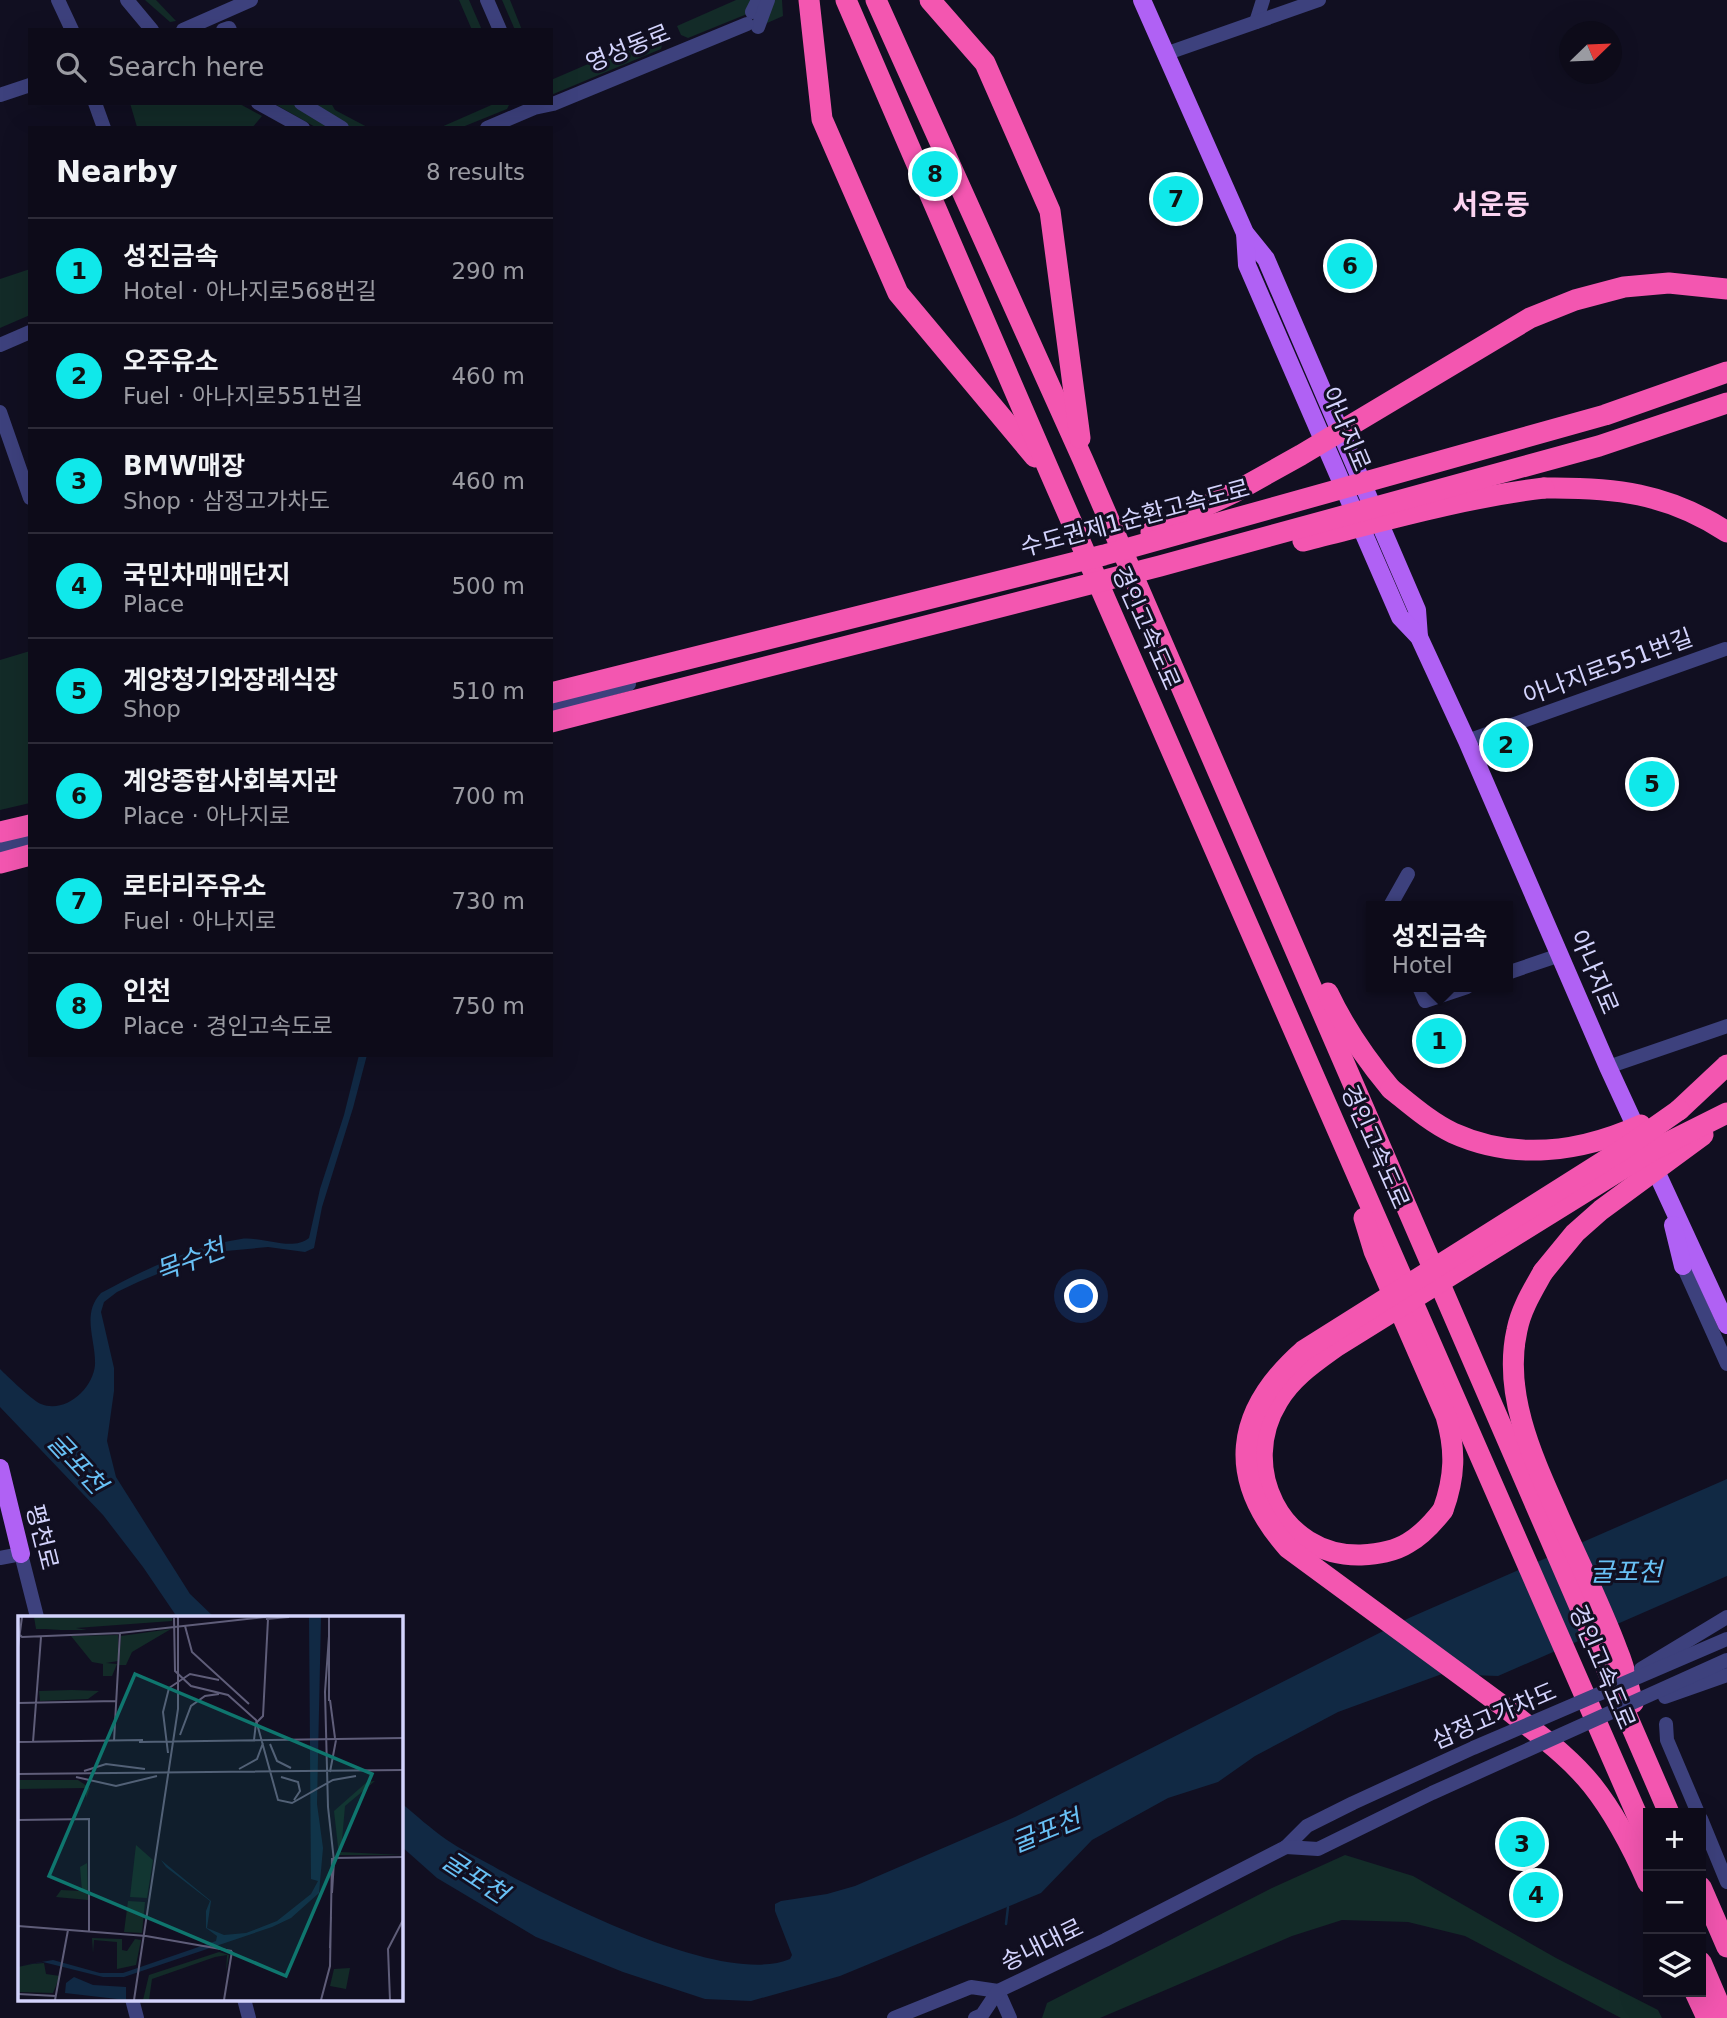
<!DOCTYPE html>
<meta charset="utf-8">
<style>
body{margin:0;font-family:"DejaVu Sans","Noto Sans KR",sans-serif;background:#161422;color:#f1f3f6}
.controls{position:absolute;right:21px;bottom:21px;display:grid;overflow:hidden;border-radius:0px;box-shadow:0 7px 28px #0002}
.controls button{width:63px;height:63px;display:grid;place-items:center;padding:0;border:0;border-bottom:2px solid #2d2b38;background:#0d0b19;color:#f1f3f6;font:35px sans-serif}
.compass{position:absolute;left:1559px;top:21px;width:63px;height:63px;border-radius:50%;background:#0d0b19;box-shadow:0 7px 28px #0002;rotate:67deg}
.you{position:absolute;left:1082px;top:1297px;width:24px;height:24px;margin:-18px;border:5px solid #fff;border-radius:50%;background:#1a73e8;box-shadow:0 0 0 10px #1a73e833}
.badge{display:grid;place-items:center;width:46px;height:46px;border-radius:50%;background:#10e8ea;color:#111;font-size:23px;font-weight:700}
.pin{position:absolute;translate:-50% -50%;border:4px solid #fff;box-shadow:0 2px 7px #0006}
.popup{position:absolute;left:1366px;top:901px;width:147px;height:91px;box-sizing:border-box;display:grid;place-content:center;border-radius:0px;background:#0d0b19;filter:drop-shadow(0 2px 5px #0005);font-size:23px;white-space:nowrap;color:#9a9ba2}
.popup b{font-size:26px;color:#f1f3f6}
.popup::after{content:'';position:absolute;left:50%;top:100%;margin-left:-14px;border:14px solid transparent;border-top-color:#0d0b19}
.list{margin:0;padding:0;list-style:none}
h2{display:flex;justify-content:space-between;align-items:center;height:91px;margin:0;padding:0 28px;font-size:30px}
h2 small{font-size:23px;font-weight:400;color:#9a9ba2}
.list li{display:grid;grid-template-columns:46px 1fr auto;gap:21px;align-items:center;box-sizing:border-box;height:105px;padding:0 28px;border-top:2px solid #2d2b38}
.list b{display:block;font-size:26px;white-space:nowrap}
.list p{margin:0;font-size:23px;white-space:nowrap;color:#9a9ba2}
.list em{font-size:23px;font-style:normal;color:#9a9ba2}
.icon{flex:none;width:38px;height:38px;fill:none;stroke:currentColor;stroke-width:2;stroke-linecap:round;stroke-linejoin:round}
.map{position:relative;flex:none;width:1727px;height:2018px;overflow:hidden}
.search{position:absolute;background:#0d0b19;box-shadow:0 7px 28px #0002;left:28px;top:28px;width:525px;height:77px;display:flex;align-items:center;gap:18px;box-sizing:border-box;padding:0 24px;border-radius:0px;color:#9a9ba2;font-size:26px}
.panel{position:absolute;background:#0d0b19;box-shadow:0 7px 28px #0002;left:28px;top:126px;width:525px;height:931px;border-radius:0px}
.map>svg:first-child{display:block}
</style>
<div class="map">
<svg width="1727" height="2018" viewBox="0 0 1727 2018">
<rect width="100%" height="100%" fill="#110f21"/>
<!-- green -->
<g fill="#132b28">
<path d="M145,0h11l20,21 -6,1z"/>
<path d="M459,0h10l13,30h-10z"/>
<path d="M502,0h8l12,30h-7z"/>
<path d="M736,0h46l1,16 -25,11 -6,-15 -64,26 -7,-3 -4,-9z"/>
<path d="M660,33l3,8 -2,8 -110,46v-15z"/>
<path d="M130,103h108l24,13 -10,12h-112l-3,-1z"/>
<path d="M273,103h58l4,7 34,18h-52z"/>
<path d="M496,103h14l-3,6 -47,19h-21z"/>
<path d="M30,269v46l-30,13v-49z"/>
<path d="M30,651v152l-30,7v-150z"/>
<path d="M1345,1855l68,21 143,82 102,52 4,8h-41l-156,-82 -57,-14 -66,-2 -50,16 -192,82h-58l5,-15 225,-115z"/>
</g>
<!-- water -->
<g fill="#112944">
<path d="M359,1055h8l-14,53 -31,99 -8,41 -9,4 -37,-5 -42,4 -42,12 -46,19 -21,10 -13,10 -3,10 13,56v23l-7,50 9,36 74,117 24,23h-37l-34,-50 -40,-52 -103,-108v-38c7,7 33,32 41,35 24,10 52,-15 54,-39 1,-25 -14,-51 6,-72 43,-23 91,-47 140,-54 21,-3 51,13 68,-1l11,-49 24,-74z"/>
<path d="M1727,1479v97l-229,100 -56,-2 -104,38 -83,44 -37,26 -50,16 -76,42 -51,53 -201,83 -89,25 -46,-2 -82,-27 -87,-35 -99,-59 -36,-32v-43c15,12 30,26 46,37 13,9 28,16 42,24 61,34 234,124 301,95l2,-4 -17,-44v-7l6,-3 46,-7 28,-8 160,-69 394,-199z"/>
</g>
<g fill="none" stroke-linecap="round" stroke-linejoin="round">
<!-- stream -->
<path stroke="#112944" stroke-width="2.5" d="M1006,1924l2,-17"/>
<!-- minor -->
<g stroke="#3d417d" stroke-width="14">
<path d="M58,0l14,30"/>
<path d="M127,0l25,30"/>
<path d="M487,0l13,30"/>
<path d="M752,12l6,-12"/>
<path d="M1256,22l7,-22"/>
<path d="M758,27l10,-27"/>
<path d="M183,30l68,-30"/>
<path d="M223,30l6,-2 1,2"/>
<path d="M1165,54l154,-54"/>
<path d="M0,95l30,-10"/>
<path d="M95,103l9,25"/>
<path d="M258,103l45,25"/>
<path d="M301,103l41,25"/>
<path d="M487,128l47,-20 19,-4 194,-80"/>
<path d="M0,345l30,-13"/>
<path d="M0,412l30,86"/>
<path d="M551,705l78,-21"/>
<path d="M1467,741l258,-92"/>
<path d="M0,848l30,-8"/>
<path d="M1390,906l18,-32"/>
<path d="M1507,973l53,-18"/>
<path d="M1419,987l6,14 42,-14"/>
<path d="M1608,1067l119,-41"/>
<path d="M1683,1266l44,98"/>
<path d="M0,1558l21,-4 16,63"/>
<path d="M1666,1724l1,16 31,73"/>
<path d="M1701,1819l26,63"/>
<path d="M998,1991l12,27"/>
<path d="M132,1999l5,19"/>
<path d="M244,1999l5,19"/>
<path d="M894,2018l77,-31 27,4"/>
<path d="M975,2018l7,-3 16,-24 107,-51 181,-93"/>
</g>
<!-- major -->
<g stroke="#b061f4" stroke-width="18">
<path d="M1142,0l103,233 21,26 151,351 2,27"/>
<path d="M1245,233l2,32 153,352 19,20 48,104 141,326 119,258"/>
<path d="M1673,1225l10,41"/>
<path d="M0,1468l21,86"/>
</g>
<!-- highway -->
<g stroke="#f356b0" stroke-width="21">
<path d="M809,0l13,119 76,174 137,164"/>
<path d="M846,0l205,475 597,1365"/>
<path d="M876,0l207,460 586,1353"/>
<path d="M930,0l55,63 65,148 30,227"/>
<path d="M1544,488c69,-1 124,5 183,44"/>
<path d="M0,832l30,-7"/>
<path d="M0,863l30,-8"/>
<path d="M1328,993c17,36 38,66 63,96"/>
<path d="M1679,1110l48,-45"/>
<path d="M1364,1218l10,33 72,165c10,34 9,61 -3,94"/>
<path d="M1543,1272c-10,18 -22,37 -26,58 -14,62 14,124 39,180 20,47 44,93 62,142 7,16 10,34 15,51"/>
<path d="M1507,1709c29,24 61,46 85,76 23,29 41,64 56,98"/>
<path d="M1701,1887l26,60"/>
<path d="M1701,1962l24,56"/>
<path d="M1695,1992l12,26"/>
</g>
<!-- minor-bridge -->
<g stroke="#3d417d" stroke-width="14">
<path d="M1641,1669l86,-52"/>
<path d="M1665,1697l62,-22"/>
<path d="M1286,1847l21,-21 46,-23 120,-55 254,-109"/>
<path d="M1286,1847l32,2 114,-56 295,-133"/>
</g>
<!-- highway-bridge -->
<g stroke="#f356b0" stroke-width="21">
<path d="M1151,532l82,-39 68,-38 229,-137 45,-18 49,-13 45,-4 58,6"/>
<path d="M1303,541c80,-20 159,-43 241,-53"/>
<path d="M551,693l553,-138 501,-140 122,-43"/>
<path d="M551,722l609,-156 439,-120 128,-43"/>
<path d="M1391,1089c20,16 39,33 62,44 62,28 128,19 188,-8"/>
<path d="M1543,1272l32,-39 26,-23 102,-75"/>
<path d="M1443,1510c-10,13 -21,25 -35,33 -14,9 -31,11 -47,12 -81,2 -124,-88 -83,-154 14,-24 37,-39 59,-55l314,-195 76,-38"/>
<path d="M1507,1709l-219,-161c-62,-70 -54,-136 15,-197l322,-203 54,-38"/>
</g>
</g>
<g text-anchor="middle" stroke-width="6" stroke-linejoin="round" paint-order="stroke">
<!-- street labels -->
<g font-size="24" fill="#d3d3fc" stroke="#110f21">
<text transform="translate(628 48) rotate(-22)" y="8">영성동로</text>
<text transform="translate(1346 429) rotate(67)" y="8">아나지로</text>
<text transform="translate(1135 518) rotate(-15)" y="8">수도권제1순환고속도로</text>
<text transform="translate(1146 628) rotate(66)" y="8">경인고속도로</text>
<text transform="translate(1608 667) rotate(-20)" y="8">아나지로551번길</text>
<text transform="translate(1594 972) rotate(67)" y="8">아나지로</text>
<text transform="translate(1375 1147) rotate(66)" y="8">경인고속도로</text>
<text transform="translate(42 1537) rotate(76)" y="8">평천로</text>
<text transform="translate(1602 1667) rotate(67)" y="8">경인고속도로</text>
<text transform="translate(1494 1716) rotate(-23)" y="8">삼정고가차도</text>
<text transform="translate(1042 1945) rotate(-26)" y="8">송내대로</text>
</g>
<!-- water labels -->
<g font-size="26" font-style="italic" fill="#68c0f5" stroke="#110f21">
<text transform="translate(190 1260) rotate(-21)" y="9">목수천</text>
<text transform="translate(77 1463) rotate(47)" y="9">굴포천</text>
<text x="1626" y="1581">굴포천</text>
<text transform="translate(1046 1831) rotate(-22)" y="9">굴포천</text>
<text transform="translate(475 1877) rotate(33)" y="9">굴포천</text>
</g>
<!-- quarter labels -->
<g font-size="28" font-weight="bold" fill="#fcd4f1" stroke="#110f21">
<text x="1491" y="214">서운동</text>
</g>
</g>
<!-- overview -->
<g transform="translate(18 1616)">
<rect width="385" height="385" fill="#110f21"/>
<path d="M16,1h138v4l-96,7 11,2h-42l16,-1h-25zM153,13l-39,23 -6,13h-7l2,-29zM100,19v26l-12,2 11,1 -5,12h-9v-12l-11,-2 -21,-26zM21,75l33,-1 27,1 -11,8 -48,2zM0,164h60l12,8 -4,10v-10l-68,1zM357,165l-30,25 -4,46 62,3h-64l-5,-44 33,-29zM118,229l17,15 -6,38 -17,-1zM69,247l1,37 -32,-3 5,-7 21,1 -2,-24zM110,285l17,1 -3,31 -18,-1zM74,322l30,1v11l5,1 8,-12 6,1 -5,25 -19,4v-27l-23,-2 -1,13zM201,336l10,3 -3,17 1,-17 -12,2 -63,22 -3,21h-6l6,-25zM14,348l12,-1 2,11 14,2 -7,17 -35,-1v-25zM332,352l-4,21 -16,-3 4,-17z" fill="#132b28"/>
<path d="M291,1h12l-4,187 6,44 -4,45 -28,25 -19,9 -148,50h-21l-60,-15 -25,4 35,-6 47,13h23l93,-32 1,-5 -11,-8v-17l4,-10 -44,-34 -5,-7 50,41 -4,27 17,7 22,-2 31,-12 34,-27 7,-13 -7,-2zM56,361l19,8 33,2v13l-61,-7 1,-10z" fill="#112944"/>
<path fill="none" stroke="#5f5d79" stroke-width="2" d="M156,2l1,53 16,15 37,9 28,25 22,80 14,3 41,-23 23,-4M248,3l23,-2M167,10l7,26 57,52M0,17l4,4 98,-4 146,-16M311,20l-4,56 3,115 6,54 -2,32M0,31l4,-30M312,84l5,38M311,85v-84M0,87l98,-2M162,119l11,-29 14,-10 14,-2M236,124l2,-17 7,-7 5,-97M96,125l6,-108M0,126l125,-2M15,126l8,-105M121,126l264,-4M252,128l7,17 14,7M150,137l-5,-41 6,-24 21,-14 29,6M221,153l18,-10 6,-16M66,155l22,-7 39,5M312,156l6,-32M0,158l385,-4M58,161l40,9 41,-10M263,161l17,5 2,9 -6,9M0,204l71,-1v112M315,242l70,-1M0,310l128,10 86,15M312,332l1,-31M0,378l38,2M37,384l13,-70M116,384l44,-291v-92M206,384l8,-49M303,384l9,-34 2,-108M372,384l-2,-51 15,-29"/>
<path fill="#0f766e" fill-opacity="0.15" stroke="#0f766e" stroke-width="3.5" d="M117,58l237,100 -86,202 -237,-100z"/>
<rect width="385" height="385" fill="none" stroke="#d3d3fc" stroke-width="3.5"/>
</g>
</svg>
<div class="controls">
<button>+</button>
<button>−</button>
<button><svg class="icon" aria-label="layers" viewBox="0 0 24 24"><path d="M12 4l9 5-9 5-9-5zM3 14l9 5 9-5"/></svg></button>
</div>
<svg class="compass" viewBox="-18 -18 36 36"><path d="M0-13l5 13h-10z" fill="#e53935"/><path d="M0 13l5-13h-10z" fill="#9a9ba2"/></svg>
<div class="you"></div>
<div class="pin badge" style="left:1439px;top:1041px">1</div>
<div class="popup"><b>성진금속</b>Hotel</div>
<div class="pin badge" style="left:1506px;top:745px">2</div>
<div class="pin badge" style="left:1522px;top:1844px">3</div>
<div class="pin badge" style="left:1536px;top:1895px">4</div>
<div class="pin badge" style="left:1652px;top:784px">5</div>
<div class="pin badge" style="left:1350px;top:266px">6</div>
<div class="pin badge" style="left:1176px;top:199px">7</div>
<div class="pin badge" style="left:935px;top:174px">8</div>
<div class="search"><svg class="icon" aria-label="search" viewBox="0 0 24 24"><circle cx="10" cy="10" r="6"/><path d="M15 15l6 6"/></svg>Search here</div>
<section class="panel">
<h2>Nearby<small>8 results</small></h2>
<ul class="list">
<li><span class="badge">1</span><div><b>성진금속</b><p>Hotel · 아나지로568번길</p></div><em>290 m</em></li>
<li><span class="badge">2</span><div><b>오주유소</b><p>Fuel · 아나지로551번길</p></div><em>460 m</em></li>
<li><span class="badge">3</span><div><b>BMW매장</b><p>Shop · 삼정고가차도</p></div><em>460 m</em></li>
<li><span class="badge">4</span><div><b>국민차매매단지</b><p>Place</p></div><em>500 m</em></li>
<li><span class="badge">5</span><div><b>계양청기와장례식장</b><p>Shop</p></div><em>510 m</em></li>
<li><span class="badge">6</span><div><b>계양종합사회복지관</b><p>Place · 아나지로</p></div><em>700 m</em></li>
<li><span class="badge">7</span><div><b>로타리주유소</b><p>Fuel · 아나지로</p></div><em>730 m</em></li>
<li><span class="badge">8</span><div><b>인천</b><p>Place · 경인고속도로</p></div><em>750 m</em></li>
</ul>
</section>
</div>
